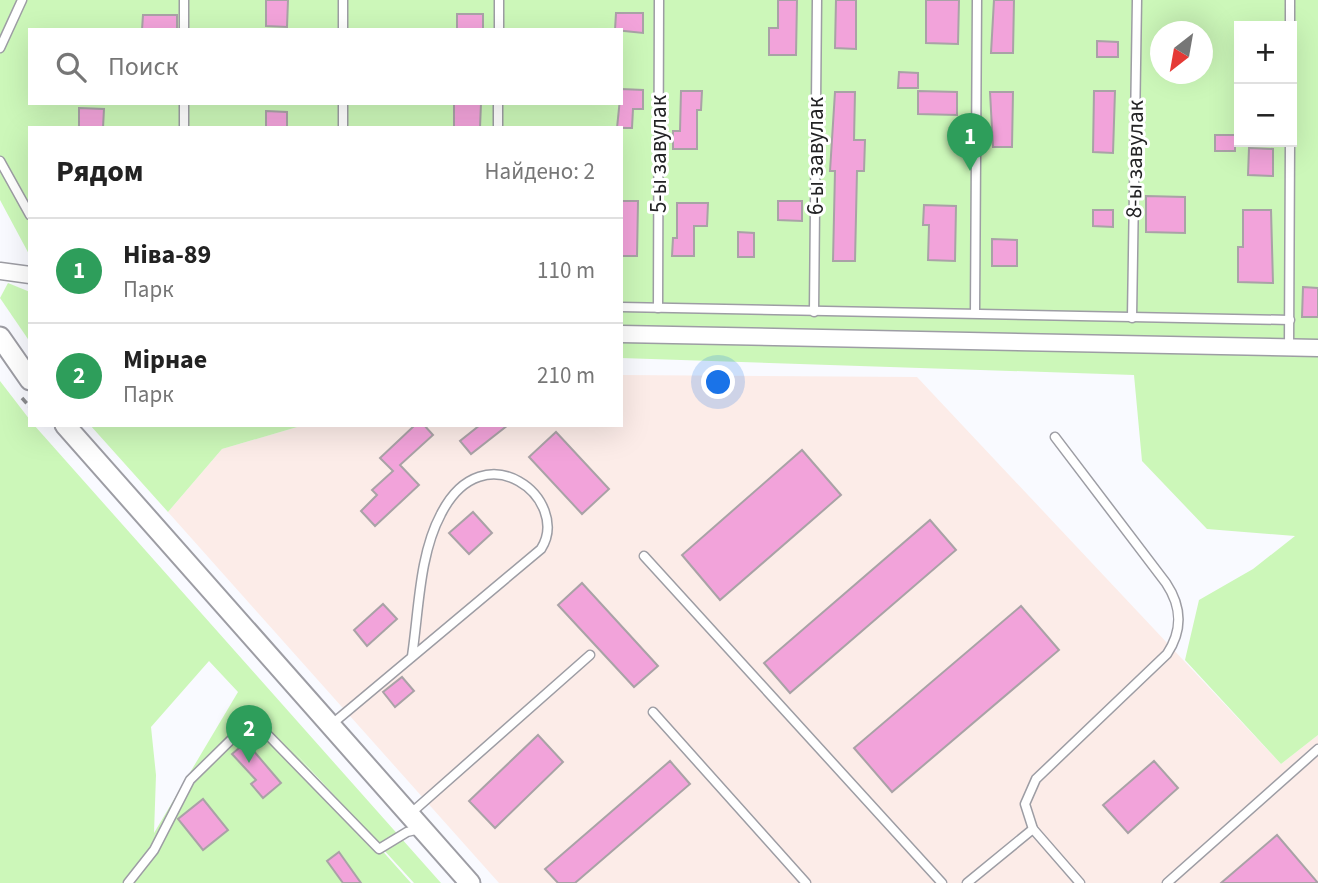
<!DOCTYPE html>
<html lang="ru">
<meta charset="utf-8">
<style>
body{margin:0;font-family:"Source Sans 3",sans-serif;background:#f2f2f2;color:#222}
.controls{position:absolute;right:21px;top:21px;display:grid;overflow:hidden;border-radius:0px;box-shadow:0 7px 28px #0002}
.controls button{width:63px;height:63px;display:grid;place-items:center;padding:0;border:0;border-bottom:2px solid #e0e0e0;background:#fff;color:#222;font:35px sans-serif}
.compass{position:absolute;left:1150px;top:21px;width:63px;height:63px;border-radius:50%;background:#fff;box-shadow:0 7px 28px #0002;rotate:211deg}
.you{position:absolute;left:719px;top:383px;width:24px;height:24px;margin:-18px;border:5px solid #fff;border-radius:50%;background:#1a73e8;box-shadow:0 0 0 10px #1a73e833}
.badge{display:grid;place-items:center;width:46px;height:46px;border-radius:50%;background:#1a73e8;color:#fff;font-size:23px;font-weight:700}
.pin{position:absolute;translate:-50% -58px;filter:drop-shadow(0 2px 4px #0008)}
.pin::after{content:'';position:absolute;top:37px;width:24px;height:21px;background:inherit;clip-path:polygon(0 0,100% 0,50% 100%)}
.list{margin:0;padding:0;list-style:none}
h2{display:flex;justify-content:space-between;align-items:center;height:91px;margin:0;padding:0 28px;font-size:30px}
h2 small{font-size:23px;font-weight:400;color:#767676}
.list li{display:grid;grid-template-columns:46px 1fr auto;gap:21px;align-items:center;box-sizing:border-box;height:105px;padding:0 28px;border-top:2px solid #e0e0e0}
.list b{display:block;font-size:26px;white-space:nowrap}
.list p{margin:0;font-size:23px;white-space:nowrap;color:#767676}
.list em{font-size:23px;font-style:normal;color:#767676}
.icon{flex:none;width:38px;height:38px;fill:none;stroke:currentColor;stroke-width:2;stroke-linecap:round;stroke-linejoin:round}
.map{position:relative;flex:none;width:1318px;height:883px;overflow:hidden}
.search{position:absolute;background:#fff;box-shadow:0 7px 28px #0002;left:28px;top:28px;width:595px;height:77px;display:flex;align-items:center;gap:18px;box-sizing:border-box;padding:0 24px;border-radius:0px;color:#767676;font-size:26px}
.panel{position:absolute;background:#fff;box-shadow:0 7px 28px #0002;left:28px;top:126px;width:595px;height:301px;border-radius:0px}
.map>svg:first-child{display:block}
</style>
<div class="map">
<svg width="1318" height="883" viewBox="0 0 1318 883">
<rect width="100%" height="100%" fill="#f9faff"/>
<!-- industrial -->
<path fill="#fcece8" d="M621,375l296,2 364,387 37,-29v148h-819l-331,-371 54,-63 82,-24h317z"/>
<!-- green -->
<g fill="#ccf7b9" fill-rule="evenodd">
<path d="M0,0h1318v735l-37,29 -96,-104 14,-60 54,-31 42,-33 -88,-7 -65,-68 -8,-86 -513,-17v-230h-591v128l-30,-56zM1239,26h53v116h-53zM30,30h591v73h-591zM1160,32h42v42h-42z"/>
<path d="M8,283l22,9v50l-30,-44z"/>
<path d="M0,381l30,39v5h4l407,458h-27l-125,-137 122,137h-411zM209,661l29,31 -84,141 2,-58 -5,-48z"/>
<path d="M90,425h214l-82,24 -54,63z"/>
</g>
<!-- building -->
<g fill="#f2a3da" stroke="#a9a2a6" stroke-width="2">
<path d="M266,0h22l-1,27 -21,-1z"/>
<path d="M778,0h19l-1,55h-27v-27h9z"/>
<path d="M836,0h20v49l-21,-1z"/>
<path d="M926,0h33l-1,44 -32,-1z"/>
<path d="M994,0h20l-1,53h-22z"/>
<path d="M616,13h27v20l-28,-3z"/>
<rect x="457" y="14" width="26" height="16"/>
<path d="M143,15h34v15h-35z"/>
<path d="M1097,41l21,1v15h-21z"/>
<path d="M899,72l19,1v15h-20z"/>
<path d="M621,89l22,1v19h-10l-1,19h-15z"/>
<path d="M681,91h21l-1,19h-4v39h-24v-18h7z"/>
<path d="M918,91l39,1v23l-39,-1z"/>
<path d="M1094,91h21l-2,62 -20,-1z"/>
<path d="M835,92h20l-1,48h11l-1,31h-7l-2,90h-22l2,-90h-5z"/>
<path d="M990,92h23l-1,55h-19z"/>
<path d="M454,103h27l-1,25h-26z"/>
<path d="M79,108l25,1 -1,19h-24z"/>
<path d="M266,111l21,1v16h-21z"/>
<rect x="1215" y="135" width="20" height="16"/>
<path d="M1249,148l24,1v27l-25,-1z"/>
<path d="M1146,196l39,1v36l-39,-1z"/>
<path d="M621,201h17l-1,55h-16z"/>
<path d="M778,201h24v20l-24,-1z"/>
<path d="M677,203h31l-1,23h-13v30h-22l1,-18h4z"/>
<path d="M924,205l32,1 -1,55 -27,-1 1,-35h-6z"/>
<path d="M1093,210h20v17l-20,-1z"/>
<path d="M1243,210h28l2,73 -35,-1v-35h5z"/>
<path d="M738,232l16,1v24h-16z"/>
<path d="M992,239l25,1v26h-25z"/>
<path d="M1303,287l15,1v29h-16z"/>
<path d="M415,425h9l9,10 -33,30 19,20 -44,41 -14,-15 16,-16 -5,-5 21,-19 -13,-13z"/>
<path d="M480,425h28l-37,29 -11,-13z"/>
<path d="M556,432l53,57 -27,25 -53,-57z"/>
<path d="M802,450l39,45 -121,105 -38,-45z"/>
<path d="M473,512l19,21 -23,21 -20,-21z"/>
<path d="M930,520l26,30 -166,143 -26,-30z"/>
<path d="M582,583l76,83 -24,21 -76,-82z"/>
<path d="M383,604l14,15 -30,27 -13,-16z"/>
<path d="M1021,606l38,44 -167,142 -38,-44z"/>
<path d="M402,677l12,14 -19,16 -12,-15z"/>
<path d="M538,735l25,27 -68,66 -26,-27z"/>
<path d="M246,742l35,41 -18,15 -12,-14 5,-4 -24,-26z"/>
<path d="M670,761l20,23 -115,99h-17l-13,-14z"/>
<path d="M1154,761l24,27 -50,45 -25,-28z"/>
<path d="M203,799l25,31 -25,20 -25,-31z"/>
<path d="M1277,835l41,48h-97z"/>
<path d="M339,852l22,31h-18l-16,-22z"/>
</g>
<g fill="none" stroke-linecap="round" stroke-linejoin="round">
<defs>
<g id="service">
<path d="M184,0v30"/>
<path d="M1290,26v-26"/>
<path d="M343,30v-30"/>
<path d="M499,30v-30"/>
<path d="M0,48l22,-48"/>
<path d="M184,103v25"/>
<path d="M343,128v-25"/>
<path d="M498,128v-25"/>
<path d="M0,161l30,54"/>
<path d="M621,307l669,13"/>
<path d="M658,308l1,-308"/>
<path d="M814,312l3,-312"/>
<path d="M975,313l2,-313"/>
<path d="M1132,318l5,-318"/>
<path d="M1289,348l1,-206"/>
<path d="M644,556l298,327"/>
<path d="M653,712l153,171"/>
<path d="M332,724l209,-175c31,-49 -57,-120 -100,-35 -22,41 -22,96 -29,142"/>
<path d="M410,814l180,-159"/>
<path d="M1033,829l-8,-25 11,-25 131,-125c16,-24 15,-47 -1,-71l-111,-146"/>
<path d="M128,883l26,-33 36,-70 55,-54 19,5 115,118 28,-17 13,-3"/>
<path d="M967,883l66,-54 47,54"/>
<path d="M1167,883l151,-134"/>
</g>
<g id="minor">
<path d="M0,271l30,4"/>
<path d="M621,334l697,14"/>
</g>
<g id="tertiary">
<path d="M0,337l30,43"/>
<path d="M65,425l405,458"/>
</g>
</defs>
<!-- service casing -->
<use href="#service" stroke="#9d9da4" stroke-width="11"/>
<!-- minor casing -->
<use href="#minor" stroke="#9d9da4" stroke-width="19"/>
<!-- tertiary casing -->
<use href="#tertiary" stroke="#9d9da4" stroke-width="23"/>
<!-- path -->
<path stroke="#8b8c8f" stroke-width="3.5" stroke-dasharray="7 3.5" stroke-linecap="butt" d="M22,398l8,9"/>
<!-- service -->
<use href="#service" stroke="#fff" stroke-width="8"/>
<!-- minor -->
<use href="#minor" stroke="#fff" stroke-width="16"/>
<!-- tertiary -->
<use href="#tertiary" stroke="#fff" stroke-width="19"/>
</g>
<g text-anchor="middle" stroke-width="6" stroke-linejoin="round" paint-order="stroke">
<!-- street labels -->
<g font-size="23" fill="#232325" stroke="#fff">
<text transform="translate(658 154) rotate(-90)" y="8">5-ы завулак</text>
<text transform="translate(815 156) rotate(-90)" y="8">6-ы завулак</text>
<text transform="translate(1134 159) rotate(-89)" y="8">8-ы завулак</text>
</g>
</g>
</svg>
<div class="controls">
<button>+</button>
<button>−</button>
</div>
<svg class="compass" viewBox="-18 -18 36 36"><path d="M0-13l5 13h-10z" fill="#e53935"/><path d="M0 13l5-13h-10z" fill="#767676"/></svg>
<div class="you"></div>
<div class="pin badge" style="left:970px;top:171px;background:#2e9e5b">1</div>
<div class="pin badge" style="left:249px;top:763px;background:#2e9e5b">2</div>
<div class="search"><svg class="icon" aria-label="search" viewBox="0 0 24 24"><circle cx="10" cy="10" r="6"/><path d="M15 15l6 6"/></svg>Поиск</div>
<section class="panel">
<h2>Рядом<small>Найдено: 2</small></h2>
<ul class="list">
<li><span class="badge" style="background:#2e9e5b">1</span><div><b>Ніва-89</b><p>Парк</p></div><em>110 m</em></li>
<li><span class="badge" style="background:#2e9e5b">2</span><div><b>Мірнае</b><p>Парк</p></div><em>210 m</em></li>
</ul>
</section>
</div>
